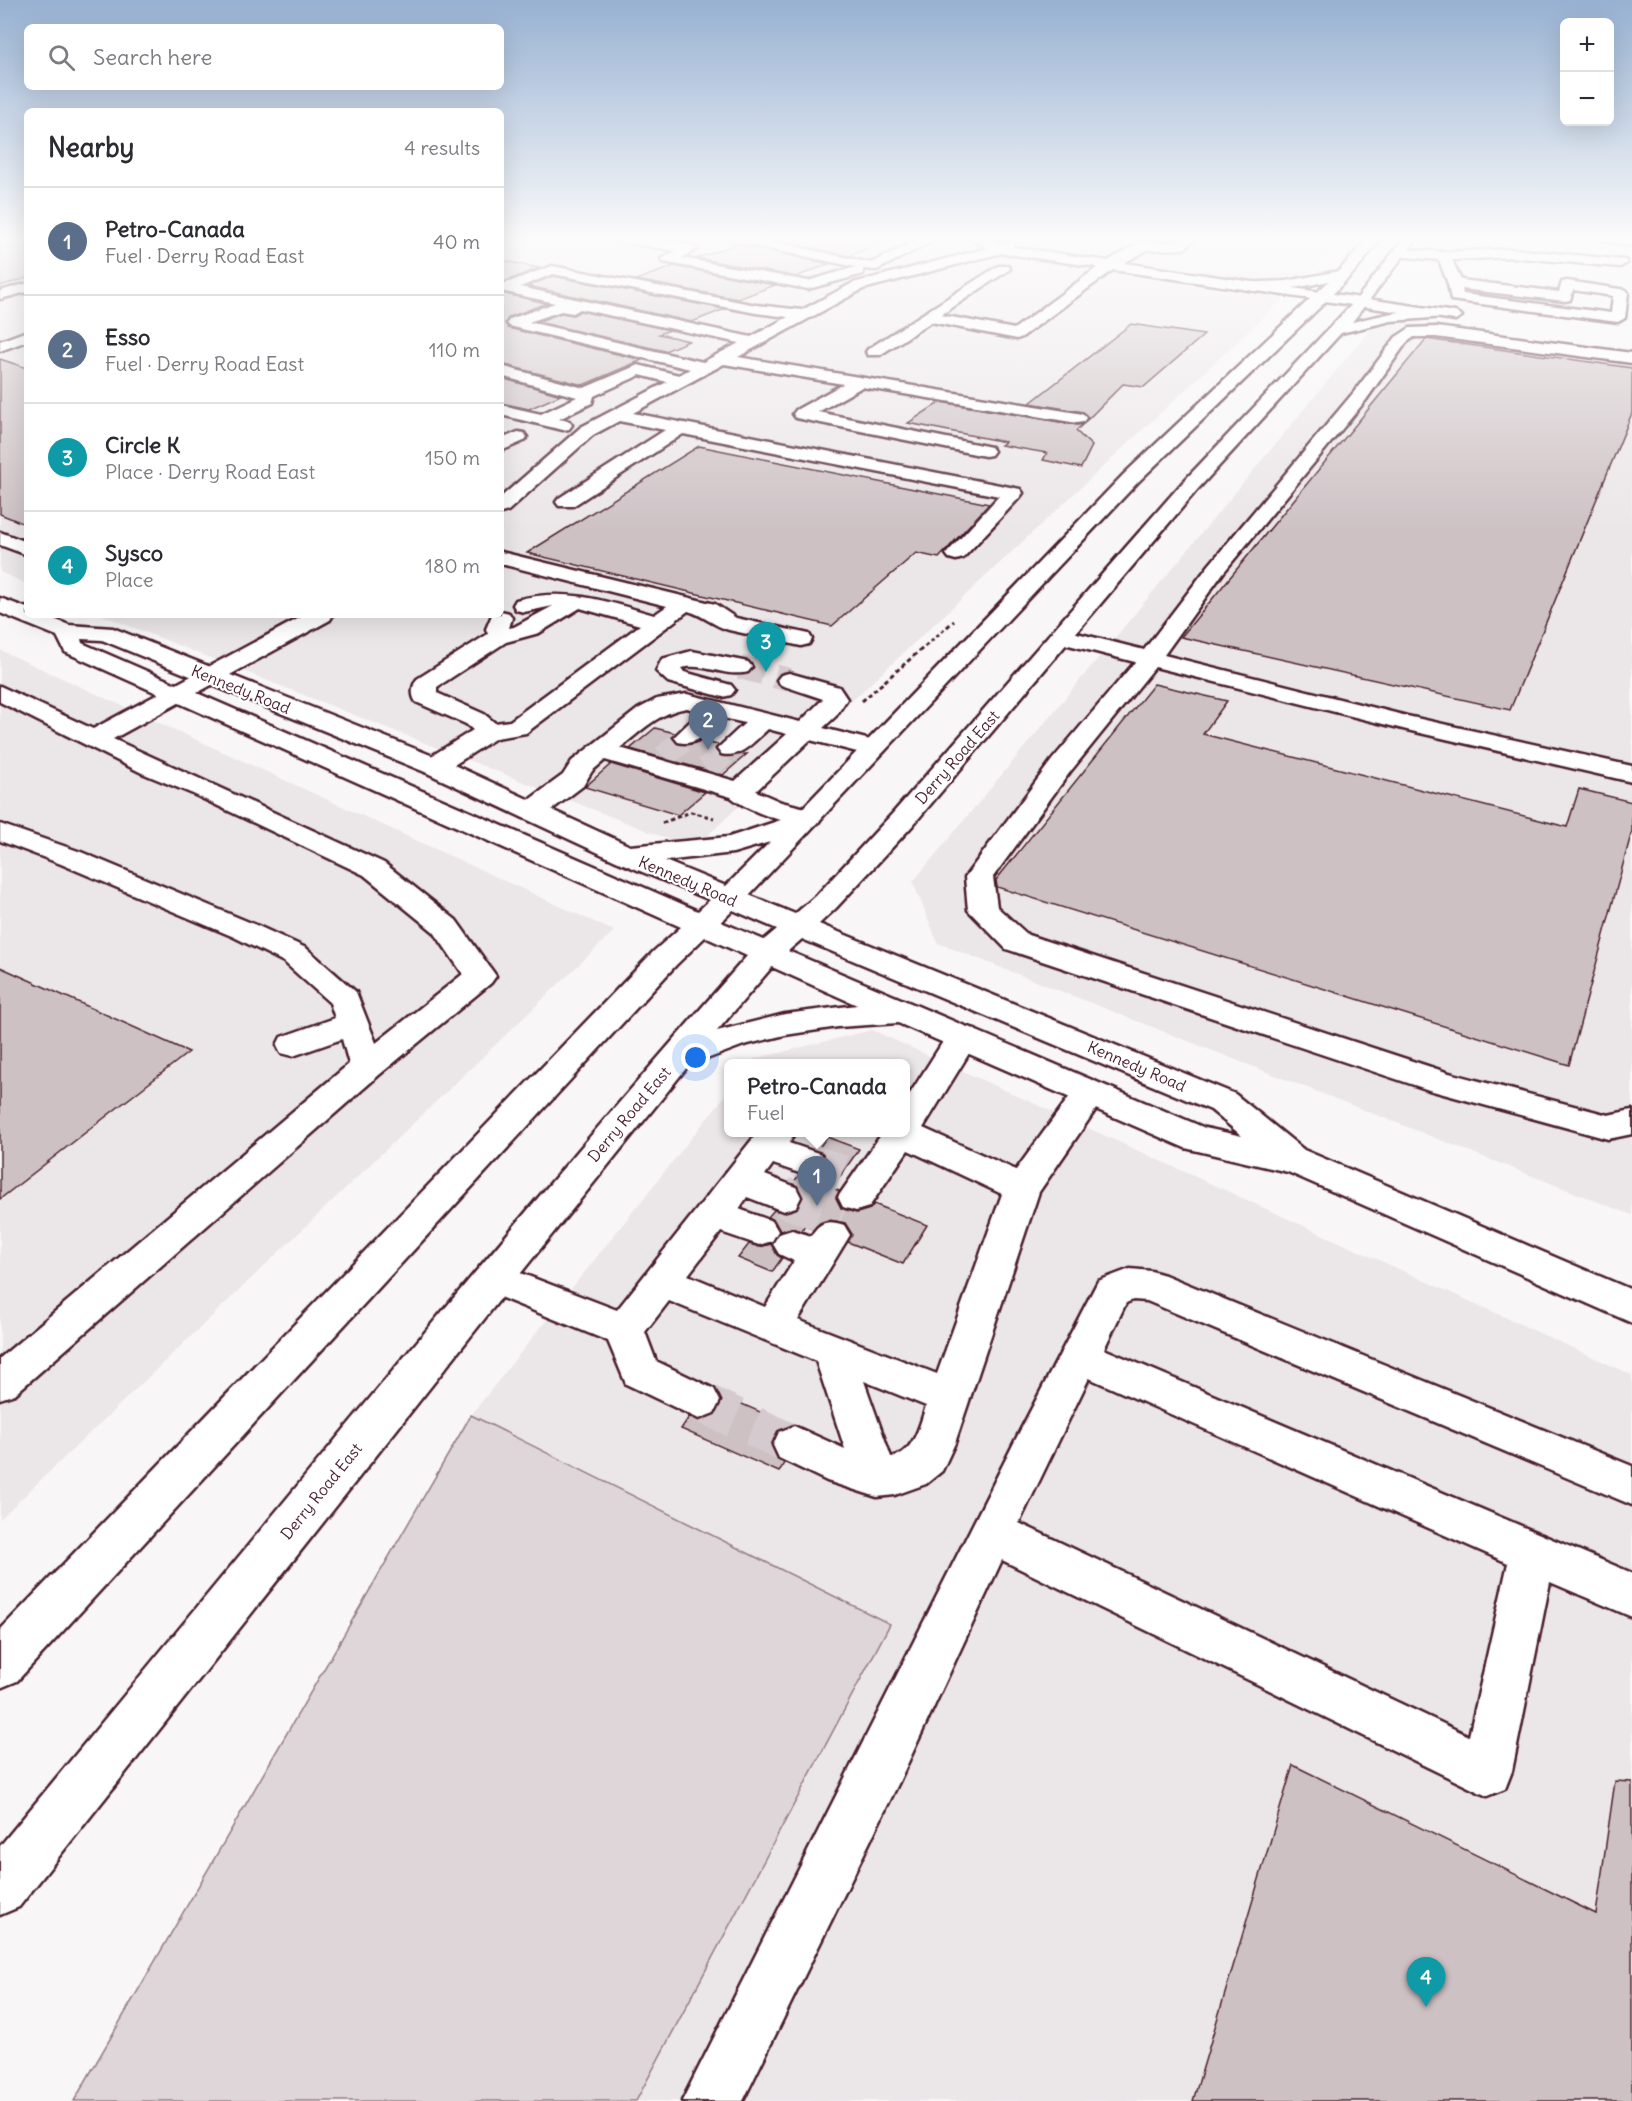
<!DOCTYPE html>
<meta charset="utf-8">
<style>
body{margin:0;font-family:Delius,sans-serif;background:#f7f7f7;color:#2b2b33}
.controls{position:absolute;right:18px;top:18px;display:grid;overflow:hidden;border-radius:9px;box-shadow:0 6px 24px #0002}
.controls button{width:54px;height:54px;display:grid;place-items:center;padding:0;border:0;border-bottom:2px solid #e1e1e2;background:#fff;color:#2b2b33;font:30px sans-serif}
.you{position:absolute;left:696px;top:1058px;width:21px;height:21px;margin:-15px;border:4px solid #fff;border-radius:50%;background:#1a73e8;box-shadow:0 0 0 9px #1a73e833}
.badge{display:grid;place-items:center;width:39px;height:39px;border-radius:50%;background:#0b8043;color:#fff;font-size:20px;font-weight:700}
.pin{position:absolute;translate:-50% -50px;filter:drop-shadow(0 2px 3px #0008)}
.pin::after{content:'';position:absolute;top:32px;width:21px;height:18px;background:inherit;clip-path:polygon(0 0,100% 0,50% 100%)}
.popup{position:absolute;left:724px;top:1059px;width:186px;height:78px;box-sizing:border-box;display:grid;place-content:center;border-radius:9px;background:#fff;filter:drop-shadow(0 2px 4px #0005);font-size:20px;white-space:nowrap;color:#7c7c81}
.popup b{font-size:22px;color:#2b2b33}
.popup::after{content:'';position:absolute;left:50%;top:100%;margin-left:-12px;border:12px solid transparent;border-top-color:#fff}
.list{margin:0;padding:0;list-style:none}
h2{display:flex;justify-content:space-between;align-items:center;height:78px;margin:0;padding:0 24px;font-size:26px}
h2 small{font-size:20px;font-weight:400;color:#7c7c81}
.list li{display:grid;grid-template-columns:39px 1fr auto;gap:18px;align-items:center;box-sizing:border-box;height:108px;padding:0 24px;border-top:2px solid #e1e1e2}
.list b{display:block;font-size:22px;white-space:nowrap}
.list p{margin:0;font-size:20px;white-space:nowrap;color:#7c7c81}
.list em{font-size:20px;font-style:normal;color:#7c7c81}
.icon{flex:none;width:33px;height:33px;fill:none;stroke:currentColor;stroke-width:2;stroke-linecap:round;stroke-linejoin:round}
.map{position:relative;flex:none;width:1632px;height:2101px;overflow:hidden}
.search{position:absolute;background:#fff;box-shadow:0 6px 24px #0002;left:24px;top:24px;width:480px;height:66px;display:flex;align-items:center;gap:15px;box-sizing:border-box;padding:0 21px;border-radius:9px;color:#7c7c81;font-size:22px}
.panel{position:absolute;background:#fff;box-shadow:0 6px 24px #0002;left:24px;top:108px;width:480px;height:510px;border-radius:9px}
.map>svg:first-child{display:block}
</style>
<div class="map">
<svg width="1632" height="2101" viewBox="0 0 1632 2101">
<rect width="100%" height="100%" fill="#f8f6f7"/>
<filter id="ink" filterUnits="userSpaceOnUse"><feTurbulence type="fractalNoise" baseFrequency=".0167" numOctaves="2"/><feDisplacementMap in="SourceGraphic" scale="12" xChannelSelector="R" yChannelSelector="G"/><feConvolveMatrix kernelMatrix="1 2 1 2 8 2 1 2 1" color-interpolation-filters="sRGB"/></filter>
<g filter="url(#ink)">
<!-- built -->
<g fill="#ebe6e8">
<path d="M0,237h27v347l-27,-12z"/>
<path d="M501,237h841l-42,46 -607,566 -591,-234h399z"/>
<path d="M1412,321l220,31v863l-694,-272 -25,-61 460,-556z"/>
<path d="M0,650l614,281 -614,588z"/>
<path d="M872,1030l760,345v726h-1071l329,-476 -419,-210 257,-323v40h178v-68l-155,-1 3,-4z"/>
</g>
<!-- green -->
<path fill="#ded6d9" stroke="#947a82" stroke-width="1.5" d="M471,1415l419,209 -254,477h-562z"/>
<!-- building -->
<g fill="#cdc1c4" stroke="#4a1f2b" stroke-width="1.5">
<path d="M0,237h27v41l-27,8z"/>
<path d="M764,237h127v2l-42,17z"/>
<path d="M737,244l92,20 -33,13 -99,-19z"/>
<path d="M501,260l38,8 -38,15z"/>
<path d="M674,266l101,19 -37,14 -102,-19z"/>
<path d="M553,276l166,32 6,1 -33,13 -164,-36z"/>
<path d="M501,293l46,10 -38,14 -4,6 3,5 134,32 -59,25 -82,-21z"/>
<path d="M580,311l90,19 -11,4 30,7 -24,10 -128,-29 24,-9 12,2z"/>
<path d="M1131,324l73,11 -60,52 -21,-3 -35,35 -5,-7 -53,-9z"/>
<path d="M1426,339l206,29v45l-122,297 -329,-73z"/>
<path d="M0,359l27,9v157l-27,-11z"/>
<path d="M501,378l60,17 -32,14 -28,-6z"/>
<path d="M940,402l137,23 6,-1 -7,7 16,15 -11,22 -38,-8 4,-7 -46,-8 4,-3 -97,-19z"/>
<path d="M699,446l290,58 -50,54 -23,-5 -84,73 -305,-73z"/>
<path d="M1154,684l73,17 -24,33 364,93 12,-38 53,13v29l-63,234 -572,-178 -1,-7z"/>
<path d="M655,728l20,5 -3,4 6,7h14l8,-3 18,4 -3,4 6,7 26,-2 -24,21 -93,-26z"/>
<path d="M611,764l94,28 -27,23 -93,-28z"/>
<path d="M0,967l189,85 -189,147z"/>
<path d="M827,1137l32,12 -27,39 7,3 -3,7 5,10 16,5 13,-4 4,-5 53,21 -24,39 -55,-22 4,-8 -7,-11 -16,-3 -9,3 -7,6 -8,-4 -4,6 -10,-3 -11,3 -6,-11 -6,-3 6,-7 10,3 14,-5 5,-12 -5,-10 -5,-3 6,-8 10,3 14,-5 5,-11 -5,-9 -6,-3z"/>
<path d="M749,1244l11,3 11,-3 6,11 5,3 -10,14 -34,-14z"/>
<path d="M719,1394l71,31 -13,6 -6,13 6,15 7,4 -5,9 -98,-43 8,-12 11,4 15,-6 7,-13z"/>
<path d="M1293,1765l303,149 19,-133 17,1v319h-439z"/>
</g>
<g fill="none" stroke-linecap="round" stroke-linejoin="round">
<!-- minor-tunnel-far1 -->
<g stroke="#d5cbce" stroke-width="24" stroke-dasharray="24 12" stroke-linecap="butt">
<path d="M740,667l49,13"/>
<path d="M664,757l23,-20"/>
<path d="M706,769l24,-20"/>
</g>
<!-- minor-tunnel -->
<g stroke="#d5cbce" stroke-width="40" stroke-dasharray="40 20" stroke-linecap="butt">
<path d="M808,1163l33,12"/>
<path d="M783,1197l59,22"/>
<path d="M699,1401l95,44"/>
</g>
<defs>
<g id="minor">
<path d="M609,237h33l48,8 7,4 -15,9 126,23 48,-14 -124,-26 -6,-4h26l119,26 45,-22 -4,-4h15l4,5 -54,28 -14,-1v5l-55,15 -145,-27 -2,-3 15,-8 -61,-10z"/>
<path d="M966,237h18l16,7 13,-2v5l95,14 31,-18 37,-1 6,-5h15l-13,12 -37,1 -23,13 331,49 7,4 -7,4 -342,-50 -91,67 -5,2 -86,-17 -51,33h-12l-2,-3 2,-3 130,-83h10l2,3 -69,46 73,14 84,-62 -97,-14 -138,36 -125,68 339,56 6,1 3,4 -3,4 -6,1 -215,-36 -44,25 173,35 3,4 -3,4 -6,1 -189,-38 -3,-4 3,-4 47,-26 -119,-20 -91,49 387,76 3,4 -3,4 -57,61 -7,2 -7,-2 -3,-4 53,-58 -316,-62 -110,72h-14l-3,-4 3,-4 106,-68 -46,-9 -26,14 -85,76 -7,2v-16l80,-70 86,-45 -27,-7 -46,21 -2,7 -33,16 10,2 3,4 -3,4 -6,1 -62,-15v-10l40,9 36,-17 -76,-21v-10l83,22 54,-23 41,10 11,-6 -181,-43 -2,-3 3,-4 45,-16 -54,-12v-6l51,-19 204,39 46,5 51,-27 135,-35zM553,274l203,39 32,4 -37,20 -231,-50zM580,309l159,34 -36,19 -174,-40 32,-11 12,2z"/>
<path d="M1597,237l35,1v8l-29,-5z"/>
<path d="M1400,249l44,3 68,-3 113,11 2,3 -7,4 -108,-10 -60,3 9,20 98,12 3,-10 5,-1 59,9 2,3 -3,25 -7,4 -167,-22 -3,-16 -9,-24 -44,-4 -2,-3 2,-3zM1462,289l103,12 5,-1 3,-10 40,6 -2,17 -148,-19z"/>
<path d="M25,284h2v8l-27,7v-8z"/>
<path d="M1436,327l196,26v10l-196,-26h-22l-8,6 -40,57 -143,173 -59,82 243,61 225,50v16l-225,-52 -252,-63 -85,105 -77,105 4,30 31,28 421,138 159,42 24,-5v24l-24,5 -179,-49 -423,-141 -38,-39 -3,-33 87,-117 83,-98 -82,-21 -3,-5 3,-5 8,-2 83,21 65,-85 145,-173 42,-55 14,-9z"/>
<path d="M27,331v10l-27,10v-10z"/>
<path d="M518,432l6,1 3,4 -3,4 -23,10v-12z"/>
<path d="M0,532l27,10v13l-27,-10z"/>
<path d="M501,552l214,52 21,14 73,16 3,5 -3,5 -8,2 -72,-16c-15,-4 -26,-15 -41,-19l-162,122 -30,5 -53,34 -9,2 -9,-2 -4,-6 4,-6 48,-30 -7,-6 -50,-22c-5,-7 -4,-16 1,-23l71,-45 -2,-5 6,-14h9v-4l8,2 3,5 -3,10 5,-1 39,-21 -29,6 -8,-2 -3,-5 3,-5c51,-13 89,1 138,15l13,-9 -166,-42zM580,608l60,17 -130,96 -15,2 -11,-9 -47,-21v-6l69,-45 33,-9z"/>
<path d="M305,615h28l-3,5 -217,119 271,124 72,57 40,56 -5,7 -112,92 -364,319 -15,5v-41l349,-294 -7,-25 -49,17 -12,-3 -4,-8 4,-8 54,-19 -5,-15 -46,-41 -50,-25 -173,-73 -61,-23v-17l81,28 175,73 50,23 50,44 20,51 87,-69 -29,-42 -70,-57 -171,-81 -51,-21 -142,-71v-16l93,43z"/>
<path d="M692,651l56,11 4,5 -4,5c-22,6 -45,-10 -67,-4l3,4 47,13 4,5 -4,5 -8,2 -55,-15 -12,-11 6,-12z"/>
<path d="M789,673l50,14 8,12 -11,17 -13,12 59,15 4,5 -4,5 -9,3 -63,-16 -54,51 25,11 37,9 4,6 -4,6c-23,5 -69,-11 -87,-26l-126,-37 -13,11 -9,15 -41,31 -10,2 -10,-2 -4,-6 4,-6 41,-30 9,-14 66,-52 19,-10 30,-5 113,28 23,-23 -42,-14 -4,-5 4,-5zM687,708l13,4 -26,25 4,5c20,5 31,-12 45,-24l22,5 -28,26 4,5c20,5 33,-13 47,-25l19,5 -52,47 -115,-33c21,-17 39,-36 67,-40z"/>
<path d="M963,1026l12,3 4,8 -56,91 93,42 62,-85 12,-4 12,4 5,8 -68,99 -84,251 -13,28 -16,13 -31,11 -18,2 -50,-16 -48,-23 -6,-13 6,-13 15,-6 51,23 -29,-88 -147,-60 -24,31 11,29 58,28 6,12 -6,12 -15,6 -73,-35 -18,-43 -128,-52 -5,-11 5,-11 14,-4 123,47 141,-178h37l-6,11 32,11 5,9 -5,9 -13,4 -35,-12 -8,11 31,12 5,10 -5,10 -13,4 -36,-14 -8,12 33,12 6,10 -6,10 -13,4 -38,-13 -33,43 77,32 29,-46 -15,-7 -6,-10 6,-10 13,-4 19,6c9,-15 17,-16 33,-11l6,10 -52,85 139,54 65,-180 -94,-44 -39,57 -13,4 -13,-4 -5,-10 45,-65h23v-32l45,-71zM864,1381l62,25c-6,18 -12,48 -35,51z"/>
<path d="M1130,1269l21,2 14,4 467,191v39l-485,-204 -14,-1 -7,3 -22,46 528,224v44l-82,-35 -38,189 -7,18 -18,7 -485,-236 -103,222 -156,319h-61l339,-672 77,-148zM1089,1378l419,185 -39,173 -450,-213z"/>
</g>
<path id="major" d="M1369,237h13l-24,31 -38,39 -182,175 -389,413 46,19 21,-18 77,-83 290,-331 173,-182 49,-63h13l-66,85c17,-4 83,-21 95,-8l-2,3 -54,4 -50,12 -144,157 -284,335 -77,83 -17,16 416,170 69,56 328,140v33l-344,-151 -103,-24 -287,-125 -60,4 -53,8 -41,10 -56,21 -180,223 -489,618 -19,8v-69c247,-298 491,-600 747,-890l-42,-19 -29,28 -659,716 -17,7v-58l654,-679 27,-24 -616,-275 -8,-16 -57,-23v-15l27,10v7h17l25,10 44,3 330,132 187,86 99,-9 67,-22 328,-341 205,-193c-18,4 -78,17 -91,5l2,-3 47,-2 52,-10zM81,639l21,1 323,132 191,89 94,39 -12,11 -616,-268zM770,842l-44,44 -61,-25 68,-8zM733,910l44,19 -13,11 -43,-18zM802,939l409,171 31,26 -37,-8 -417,-177zM772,967l85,38 -72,9 -68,17z"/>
</defs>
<!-- minor casing -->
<use href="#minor" stroke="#4a1f2b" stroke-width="5"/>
<!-- major casing -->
<use href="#major" stroke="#4a1f2b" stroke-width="5"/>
<!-- path -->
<g stroke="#4a1f2b" stroke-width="3" stroke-dasharray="4.5 3" stroke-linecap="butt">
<path d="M862,701l92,-80"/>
<path d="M662,823l29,-11 23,6"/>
</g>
<!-- minor -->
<use href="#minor" fill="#fff" fill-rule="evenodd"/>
<!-- major -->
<use href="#major" fill="#fff" fill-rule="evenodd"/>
</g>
</g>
<!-- sky -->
<linearGradient id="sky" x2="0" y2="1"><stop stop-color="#97b1d2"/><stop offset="0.45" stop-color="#fcfbfb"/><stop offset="1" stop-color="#fcfbfb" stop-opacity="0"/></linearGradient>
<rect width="1632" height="532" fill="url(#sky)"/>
<g text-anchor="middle" stroke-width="4.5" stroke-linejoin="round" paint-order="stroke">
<!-- street labels -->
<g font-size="16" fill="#4a1f2b" stroke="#fff">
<text transform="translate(241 689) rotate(22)" y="6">Kennedy Road</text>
<text transform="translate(957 757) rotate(-49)" y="6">Derry Road East</text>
<text transform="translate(688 881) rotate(23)" y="6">Kennedy Road</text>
<text transform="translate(1137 1066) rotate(23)" y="6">Kennedy Road</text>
<text transform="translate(629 1114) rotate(-50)" y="6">Derry Road East</text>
<text transform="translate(321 1491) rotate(-51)" y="6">Derry Road East</text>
</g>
</g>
</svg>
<div class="controls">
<button>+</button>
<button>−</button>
</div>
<div class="you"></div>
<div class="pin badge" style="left:817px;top:1206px;background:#5c6f8a">1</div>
<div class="popup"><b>Petro-Canada</b>Fuel</div>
<div class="pin badge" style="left:708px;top:750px;background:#5c6f8a">2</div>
<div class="pin badge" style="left:766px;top:672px;background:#0f9aa8">3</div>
<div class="pin badge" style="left:1426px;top:2007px;background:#0f9aa8">4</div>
<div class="search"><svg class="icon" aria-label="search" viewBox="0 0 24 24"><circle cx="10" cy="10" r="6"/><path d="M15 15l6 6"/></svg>Search here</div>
<section class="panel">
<h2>Nearby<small>4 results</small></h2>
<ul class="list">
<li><span class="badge" style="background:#5c6f8a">1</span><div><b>Petro-Canada</b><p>Fuel · Derry Road East</p></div><em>40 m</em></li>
<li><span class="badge" style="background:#5c6f8a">2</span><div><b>Esso</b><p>Fuel · Derry Road East</p></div><em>110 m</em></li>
<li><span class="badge" style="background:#0f9aa8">3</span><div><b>Circle K</b><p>Place · Derry Road East</p></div><em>150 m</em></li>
<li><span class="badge" style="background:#0f9aa8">4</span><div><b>Sysco</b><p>Place</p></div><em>180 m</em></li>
</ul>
</section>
</div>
